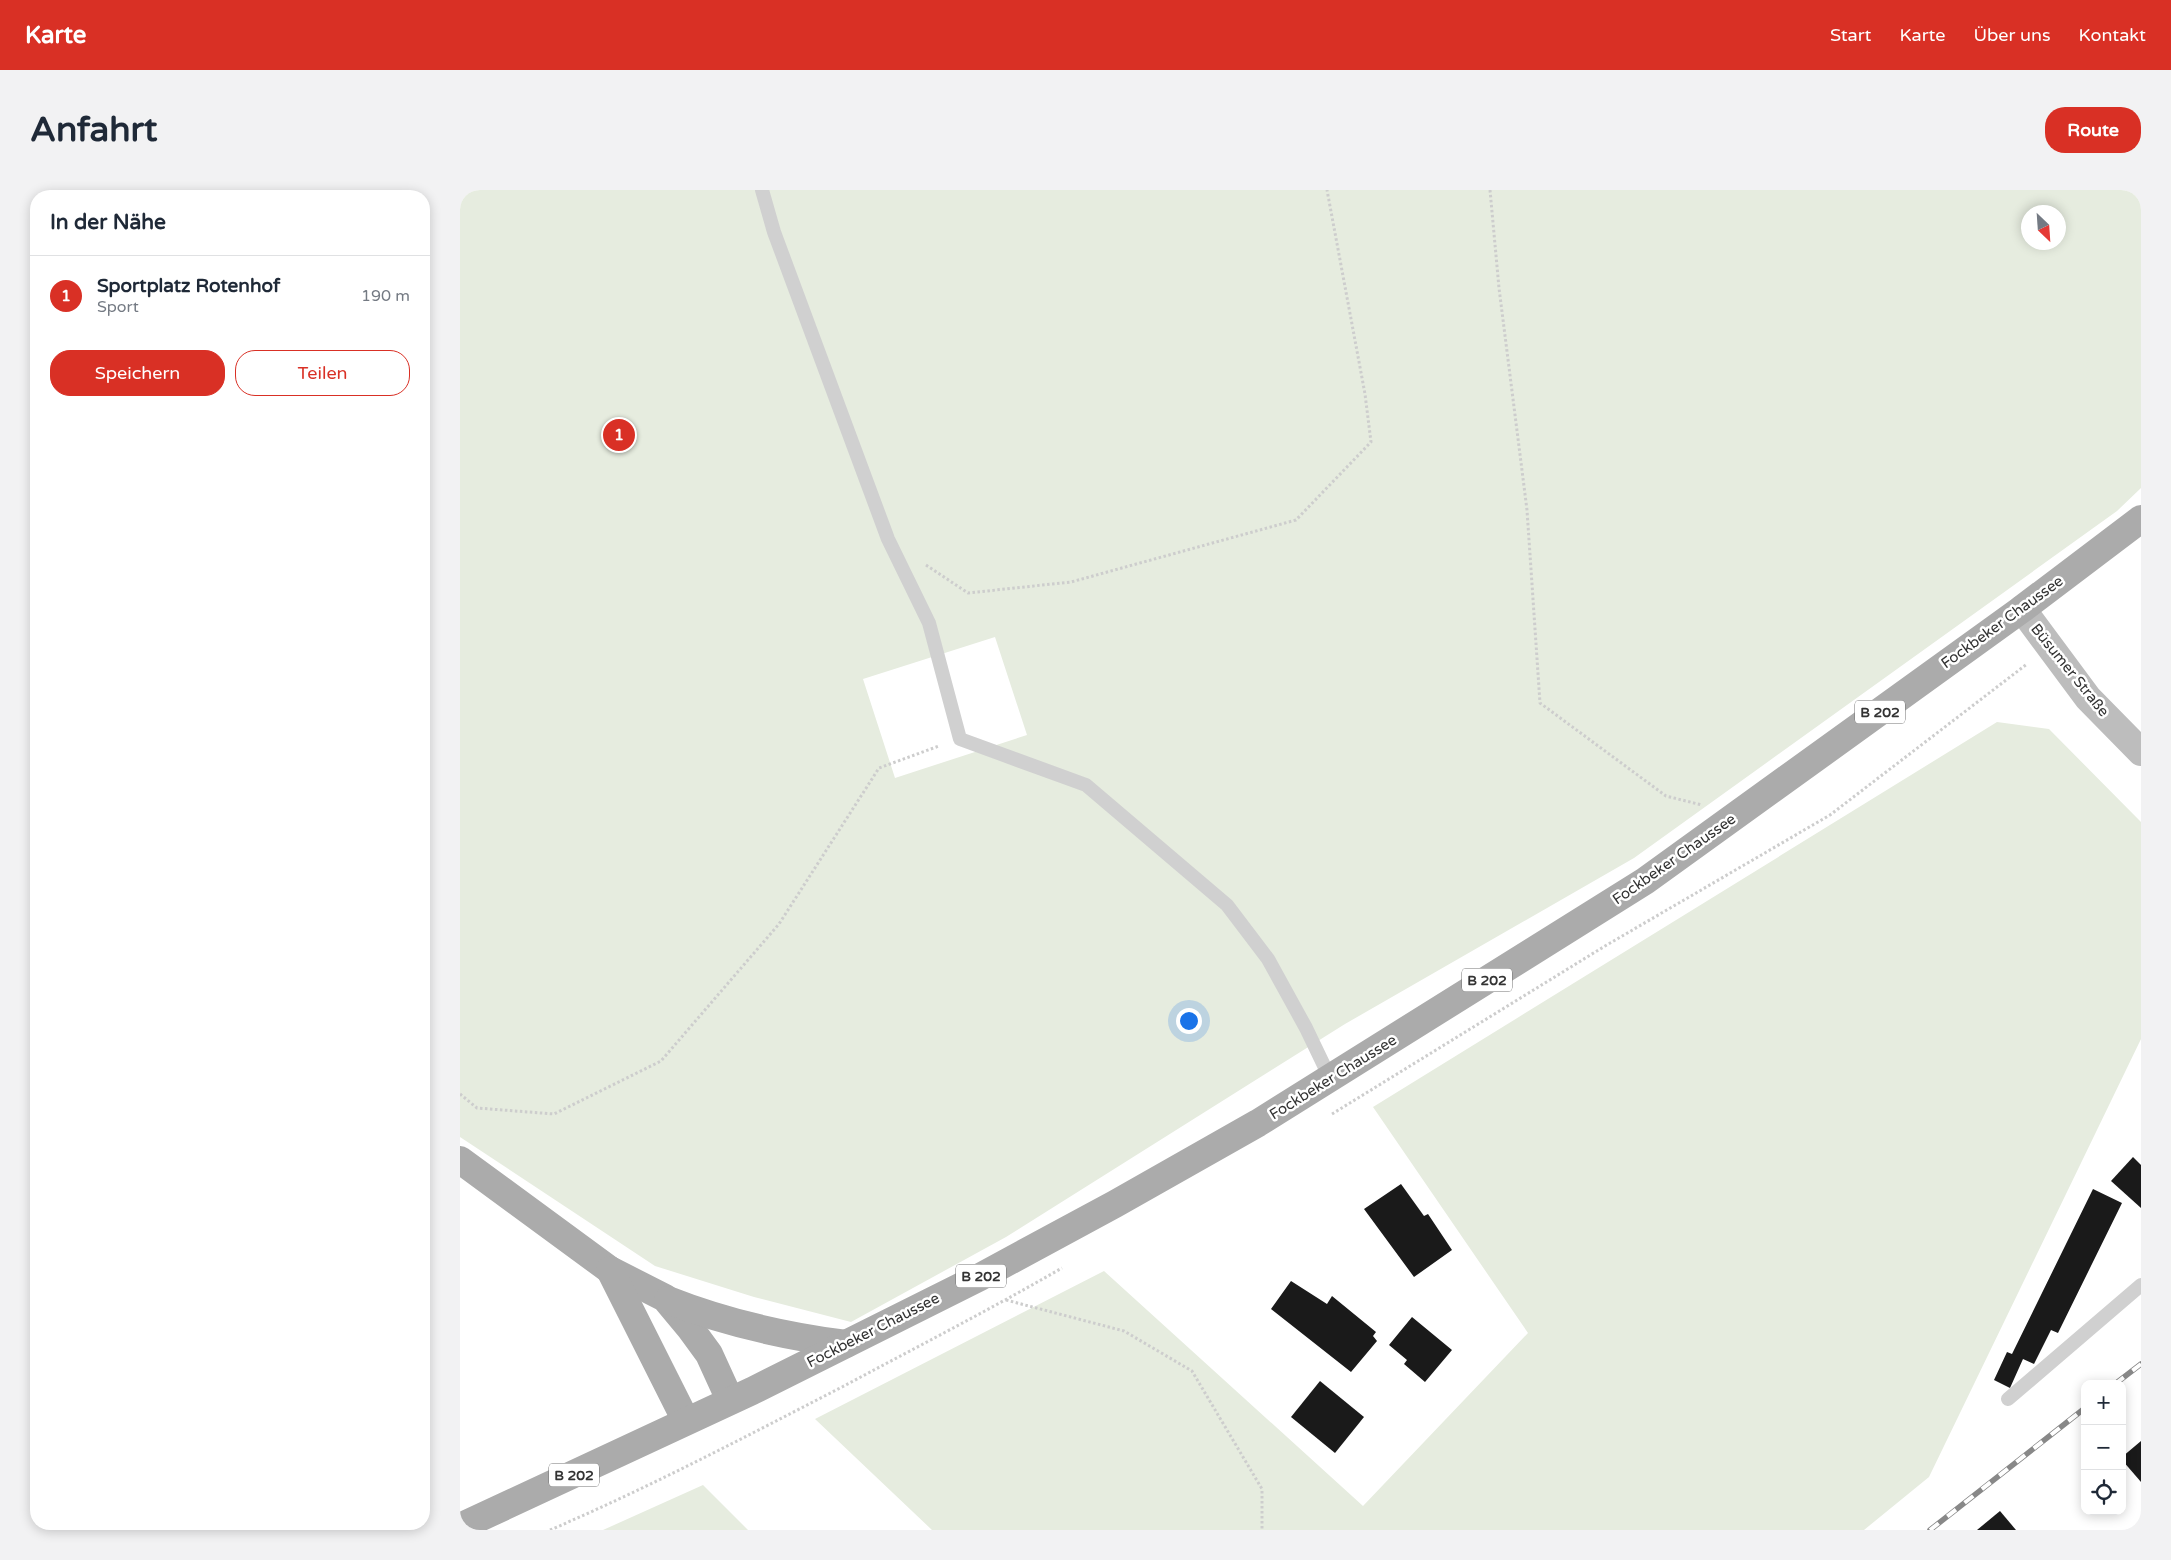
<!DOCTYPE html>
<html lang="de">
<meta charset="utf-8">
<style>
body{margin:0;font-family:"Varela Round",sans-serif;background:#f2f2f3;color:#1f2937}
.controls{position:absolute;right:15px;bottom:15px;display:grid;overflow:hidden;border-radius:10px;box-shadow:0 2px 12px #0003}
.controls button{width:45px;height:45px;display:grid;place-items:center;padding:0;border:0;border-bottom:1px solid #e0e1e3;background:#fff;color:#1f2937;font:25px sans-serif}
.compass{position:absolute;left:1561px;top:15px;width:45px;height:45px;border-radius:50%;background:#fff;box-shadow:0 2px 12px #0003;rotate:155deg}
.you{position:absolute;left:728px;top:830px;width:18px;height:18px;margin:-12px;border:4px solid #fff;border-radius:50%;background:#1a73e8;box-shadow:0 0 0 8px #1a73e833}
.badge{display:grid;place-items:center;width:32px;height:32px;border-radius:50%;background:#d93025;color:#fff;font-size:16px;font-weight:700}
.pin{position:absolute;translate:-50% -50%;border:2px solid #fff;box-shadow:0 1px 5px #0006}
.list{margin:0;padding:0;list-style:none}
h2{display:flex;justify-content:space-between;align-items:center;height:65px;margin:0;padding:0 20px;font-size:21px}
h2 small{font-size:16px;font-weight:400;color:#747a83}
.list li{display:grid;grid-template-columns:32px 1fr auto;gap:15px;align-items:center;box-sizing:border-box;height:80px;padding:0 20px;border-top:1px solid #e0e1e3}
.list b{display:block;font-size:19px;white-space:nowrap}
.list p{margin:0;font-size:16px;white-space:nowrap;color:#747a83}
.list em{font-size:16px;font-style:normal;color:#747a83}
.actions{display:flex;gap:10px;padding:15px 20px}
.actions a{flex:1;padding:11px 0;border:1px solid #d93025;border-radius:20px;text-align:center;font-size:18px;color:#d93025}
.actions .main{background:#d93025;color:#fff}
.icon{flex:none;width:28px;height:28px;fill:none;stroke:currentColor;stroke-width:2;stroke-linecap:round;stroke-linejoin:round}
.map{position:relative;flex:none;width:1681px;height:1340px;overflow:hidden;border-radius:20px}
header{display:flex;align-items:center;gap:30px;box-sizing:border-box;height:70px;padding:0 25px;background:#d93025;color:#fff}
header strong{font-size:24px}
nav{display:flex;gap:28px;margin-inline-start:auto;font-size:18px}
.intro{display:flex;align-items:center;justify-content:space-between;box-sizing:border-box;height:120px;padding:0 30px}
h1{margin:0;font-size:35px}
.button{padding:12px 22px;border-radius:20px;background:#d93025;color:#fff;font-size:18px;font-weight:700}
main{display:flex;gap:30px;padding:0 30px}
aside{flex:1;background:#fff;border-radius:20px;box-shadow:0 2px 12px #0003}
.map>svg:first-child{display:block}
</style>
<header>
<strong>Karte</strong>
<nav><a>Start</a><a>Karte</a><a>Über uns</a><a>Kontakt</a></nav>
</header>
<div class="intro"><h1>Anfahrt</h1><a class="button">Route</a></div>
<main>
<aside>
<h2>In der Nähe<small></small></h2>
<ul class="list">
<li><span class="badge">1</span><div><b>Sportplatz Rotenhof</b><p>Sport</p></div><em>190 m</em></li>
</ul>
<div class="actions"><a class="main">Speichern</a><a>Teilen</a></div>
</aside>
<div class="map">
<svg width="1681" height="1340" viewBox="0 0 1681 1340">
<rect width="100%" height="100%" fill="#fff"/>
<!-- green -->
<g fill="#e6ecdf" fill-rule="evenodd">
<path d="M0,0h1681v298l-24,23 -483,347 -289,166 -339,213 -155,85 -97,-25 -99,-31 -195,-129zM1568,22h30v30h-30zM535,447l32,98 -132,43 -32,-99z"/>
<path d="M1537,532l52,7 92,93v217l-212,438 -65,53h-932l-117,-111 289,-148 259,235 165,-173 -155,-226z"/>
<path d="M243,1295l45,45h-145z"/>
</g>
<!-- building -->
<g fill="#1a1a1a">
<path d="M1673,967l8,8v43l-30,-27z"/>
<path d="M941,994l23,32 4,-2 24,36 -38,27 -50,-68z"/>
<path d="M1633,999l29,14 -64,130 -7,-3 -17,34 -11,-5 -13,29 -16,-8 13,-28 5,2z"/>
<path d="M831,1091l36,23 5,-8 44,36 -3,4 4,5 -26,31 -80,-63z"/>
<path d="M952,1127l40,33 -27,32 -21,-18 3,-4 -18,-15z"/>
<path d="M860,1191l44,36 -29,36 -44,-36z"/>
<path d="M1681,1251v41l-19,-22v-3z"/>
<path d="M1540,1321l16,19h-39z"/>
</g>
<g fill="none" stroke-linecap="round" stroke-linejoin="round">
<!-- path -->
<g stroke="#cdcdcd" stroke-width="3" stroke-dasharray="2.5 2.5" stroke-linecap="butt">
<path d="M1030,0l9,98 28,222 13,193 126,93 36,9"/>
<path d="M466,375l42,28 103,-11 225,-62 75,-78 -6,-48 -38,-204"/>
<path d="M0,904l17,14 77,6 107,-53 118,-137 100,-156 60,-22"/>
<path d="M872,924l273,-168 225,-131 197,-151"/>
<path d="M546,1110l118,31 68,40 70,118v41"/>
<path d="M90,1340c100,-43 195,-93 292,-143 73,-39 147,-77 220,-119"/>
</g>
<!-- lane -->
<g stroke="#d0d0d0" stroke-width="14">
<path d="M302,0l12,42 114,307 41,84 31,116 126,46 141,120 41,54 38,69 24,50"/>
<path d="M1548,1209l133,-114"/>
</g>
<!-- secondary -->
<path stroke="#bdbdbd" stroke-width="28" d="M1562,419l66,89 53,54"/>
<!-- primary -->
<g stroke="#ababab" stroke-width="28">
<path d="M0,970l150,110 55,28 25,30 19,26 21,46"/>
<path d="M150,1080l76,151"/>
<path d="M208,1110c58,23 116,36 178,44"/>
<path d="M0,1337l292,-136 228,-114 135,-73 143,-81 387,-242 377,-272 119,-90"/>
</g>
<defs>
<g id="rail">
<path d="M1655,1194l26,-20"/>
<path d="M1470,1340l155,-122"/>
</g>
</defs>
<!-- rail casing -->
<use href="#rail" stroke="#888" stroke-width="5.5"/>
<!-- rail -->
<use href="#rail" stroke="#fff" stroke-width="4" stroke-dasharray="11" stroke-linecap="butt"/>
</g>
<g text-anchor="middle" stroke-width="5" stroke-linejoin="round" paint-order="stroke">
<!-- shield labels -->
<g fill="#fff" stroke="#707070" stroke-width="1">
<rect x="1395" y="510.5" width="50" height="23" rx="4"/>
<rect x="1002" y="778.5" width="50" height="23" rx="4"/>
<rect x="496" y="1074.5" width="50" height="23" rx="4"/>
<rect x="89" y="1273.5" width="50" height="23" rx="4"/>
</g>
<g font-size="14" font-weight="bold" fill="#333">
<text x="1420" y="527">B 202</text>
<text x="1027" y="795">B 202</text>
<text x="521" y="1091">B 202</text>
<text x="114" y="1290">B 202</text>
</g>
<!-- street labels -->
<g font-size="15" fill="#333" stroke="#fff">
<text transform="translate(1542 432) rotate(-36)" y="5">Fockbeker Chaussee</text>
<text transform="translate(1610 480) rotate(51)" y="5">Büsumer Straße</text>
<text transform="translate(1214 669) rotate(-35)" y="5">Fockbeker Chaussee</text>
<text transform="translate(873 887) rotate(-32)" y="5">Fockbeker Chaussee</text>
<text transform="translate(413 1140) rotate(-27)" y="5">Fockbeker Chaussee</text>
</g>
</g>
</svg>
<div class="controls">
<button>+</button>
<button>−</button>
<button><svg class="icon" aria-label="locate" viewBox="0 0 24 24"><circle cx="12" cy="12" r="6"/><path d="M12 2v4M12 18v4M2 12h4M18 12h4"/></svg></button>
</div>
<svg class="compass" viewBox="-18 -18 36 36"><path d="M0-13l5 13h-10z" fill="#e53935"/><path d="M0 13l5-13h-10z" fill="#747a83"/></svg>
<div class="you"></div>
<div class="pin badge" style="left:159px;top:245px">1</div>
</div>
</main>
